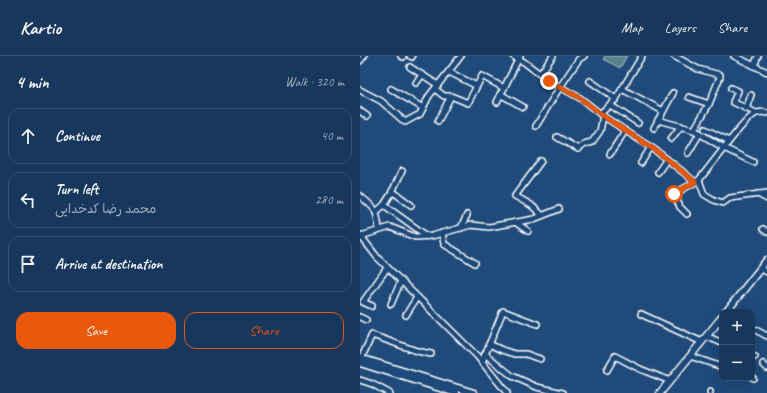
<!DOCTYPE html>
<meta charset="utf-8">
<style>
body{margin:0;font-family:Caveat,"Playpen Sans Arabic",sans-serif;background:#244365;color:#f1f3f6}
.controls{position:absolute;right:12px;bottom:12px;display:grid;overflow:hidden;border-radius:8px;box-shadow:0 4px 16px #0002}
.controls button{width:36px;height:36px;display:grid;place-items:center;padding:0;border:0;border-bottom:1px solid #365272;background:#17385c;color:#f1f3f6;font:20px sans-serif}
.stop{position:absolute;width:12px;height:12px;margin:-9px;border:3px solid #ea580c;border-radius:50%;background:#fff}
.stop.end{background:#ea580c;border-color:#fff;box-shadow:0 1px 4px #0008}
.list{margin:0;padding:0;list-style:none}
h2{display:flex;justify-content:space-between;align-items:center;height:52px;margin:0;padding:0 16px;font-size:17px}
h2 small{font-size:13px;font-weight:400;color:#9eacbb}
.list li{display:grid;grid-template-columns:26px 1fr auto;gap:12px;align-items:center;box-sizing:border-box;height:56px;margin:0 8px 8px;padding:0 8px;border:1px solid #365272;border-radius:12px}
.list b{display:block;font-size:15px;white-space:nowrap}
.list p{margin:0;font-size:13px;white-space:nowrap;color:#9eacbb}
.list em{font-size:13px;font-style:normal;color:#9eacbb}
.actions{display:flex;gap:8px;padding:12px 16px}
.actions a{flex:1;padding:9px 0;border:1px solid #ea580c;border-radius:12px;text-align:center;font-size:14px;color:#ea580c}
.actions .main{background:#ea580c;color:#fff}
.icon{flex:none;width:22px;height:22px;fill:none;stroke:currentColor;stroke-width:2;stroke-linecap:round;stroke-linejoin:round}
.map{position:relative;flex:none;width:407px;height:337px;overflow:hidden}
header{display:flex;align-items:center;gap:24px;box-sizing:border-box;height:56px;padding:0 20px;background:#17385c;border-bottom:1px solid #365272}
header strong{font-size:19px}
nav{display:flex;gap:22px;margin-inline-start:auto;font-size:14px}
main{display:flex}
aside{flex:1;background:#17385c}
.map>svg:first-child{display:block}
</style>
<header>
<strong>Kartio</strong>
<nav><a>Map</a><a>Layers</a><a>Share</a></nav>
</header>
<main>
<aside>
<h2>4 min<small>Walk · 320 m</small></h2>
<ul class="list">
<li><svg class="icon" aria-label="ahead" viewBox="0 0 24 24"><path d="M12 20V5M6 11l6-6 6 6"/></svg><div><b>Continue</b></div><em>40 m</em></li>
<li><svg class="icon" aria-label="left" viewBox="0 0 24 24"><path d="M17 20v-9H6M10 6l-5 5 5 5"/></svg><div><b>Turn left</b><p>محمد رضا کدخدایی</p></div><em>280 m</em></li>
<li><svg class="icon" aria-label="arrive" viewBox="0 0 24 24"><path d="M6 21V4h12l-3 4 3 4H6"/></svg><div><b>Arrive at destination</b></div></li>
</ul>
<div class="actions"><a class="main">Save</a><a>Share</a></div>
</aside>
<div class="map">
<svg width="407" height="337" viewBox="0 0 407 337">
<rect width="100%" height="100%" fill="#1f4a7a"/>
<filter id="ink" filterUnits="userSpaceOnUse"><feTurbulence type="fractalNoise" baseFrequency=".025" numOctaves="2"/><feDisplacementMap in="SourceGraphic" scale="8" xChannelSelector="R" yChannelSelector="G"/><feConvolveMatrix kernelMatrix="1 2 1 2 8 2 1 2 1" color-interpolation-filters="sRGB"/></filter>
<g filter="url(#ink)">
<!-- green -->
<path fill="#588188" stroke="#acc0c4" d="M245,0h22l-7,12 -17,-9z"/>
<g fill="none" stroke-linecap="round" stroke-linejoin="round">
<defs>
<g id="minor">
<path d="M41,0l2,1v-1"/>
<path d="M50,0l2,1"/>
<path d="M153,0l11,6 25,19 31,17 23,18 52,34 28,22 12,10"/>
<path d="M314,0l24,13 22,6v2l-11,27 -15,26 30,18c7,-9 24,-32 33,-35 3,-1 7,-1 10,0"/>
<path d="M374,0l33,16"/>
<path d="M0,5l4,-5"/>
<path d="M394,10l4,-10"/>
<path d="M50,11l28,18"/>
<path d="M89,16l28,14"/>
<path d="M180,18l13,-18"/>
<path d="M230,25l26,18"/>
<path d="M56,27l6,-8"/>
<path d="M371,32l7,3 -5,11 23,11"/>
<path d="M31,33l32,19"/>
<path d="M75,33l9,7h7l17,7 14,-27 22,12"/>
<path d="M262,33l41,22"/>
<path d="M0,34l21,11 24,21 15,-8 9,-18 32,-40"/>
<path d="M140,38l23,13"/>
<path d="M329,41l20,7"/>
<path d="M137,46l23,-46"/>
<path d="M250,49l28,18"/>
<path d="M386,53l5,-14"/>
<path d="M0,55l7,5"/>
<path d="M240,58l16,-15 26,-43"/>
<path d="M298,64l36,10"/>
<path d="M78,65l13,-25"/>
<path d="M176,70l24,-39 19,-28 5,-3"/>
<path d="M294,72l19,-35"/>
<path d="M345,73l24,12"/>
<path d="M197,81l21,12 6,-5 8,-2 8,-11 3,-15"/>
<path d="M311,83l10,-13"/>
<path d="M328,97l12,-20"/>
<path d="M250,98l15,-23"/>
<path d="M181,105l-26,35 16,9 11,10"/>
<path d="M281,107l10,-16"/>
<path d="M298,116l9,-13"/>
<path d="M339,124l5,14 10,6 9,3 7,-5 37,-5"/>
<path d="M32,135l19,14"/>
<path d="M398,138l9,5"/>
<path d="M0,140c16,13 17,13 19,34"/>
<path d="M24,149l43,31"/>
<path d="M16,156l8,-7 7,-11 11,-23"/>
<path d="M327,158l-7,-7 -6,-13 25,-14 25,-32 29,14"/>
<path d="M155,166l13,9"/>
<path d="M101,172l6,-13"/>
<path d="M403,173l4,3"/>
<path d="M82,177l2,11 31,19"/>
<path d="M0,179l17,22 100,99 30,37"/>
<path d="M1,182v-2l29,-9 25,10 17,-1 39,-11 18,2 45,-8 25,-10"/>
<path d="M401,213l6,3"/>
<path d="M31,248l10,-23"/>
<path d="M12,250l-9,-4 24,-34"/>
<path d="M281,258l61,28"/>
<path d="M46,259l11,-18"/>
<path d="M0,261l6,3"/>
<path d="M392,272l15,8"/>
<path d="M346,280l16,7"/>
<path d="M129,288l13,6 13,4h11l14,5"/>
<path d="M125,298l27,22 25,11 26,6"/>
<path d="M330,300l32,11"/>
<path d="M392,300l3,1"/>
<path d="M1,303l11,-24 45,16 14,3"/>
<path d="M122,306l21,-51 34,13"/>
<path d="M403,308l4,4"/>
<path d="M247,314l8,-14 25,13 30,12"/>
<path d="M392,321l1,1"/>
<path d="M0,324l12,4 17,9"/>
<path d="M350,337v-1"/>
</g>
<g id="major">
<path d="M366,256l41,-52"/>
<path d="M0,302l114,35"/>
<path d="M0,307l96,30"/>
<path d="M300,337l62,-76"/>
</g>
</defs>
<!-- minor casing -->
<use href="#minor" stroke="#fff" stroke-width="8"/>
<!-- major casing -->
<use href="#major" stroke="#fff" stroke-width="9"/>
<!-- minor -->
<use href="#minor" stroke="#1f4a7a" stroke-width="5"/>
<!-- major -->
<use href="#major" stroke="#1f4a7a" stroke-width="6"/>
</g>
</g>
<g fill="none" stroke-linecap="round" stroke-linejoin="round" filter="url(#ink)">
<!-- route -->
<path stroke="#ea580c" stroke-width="5" d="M189,25l31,17 23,18 52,34 28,22 12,10 -21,12"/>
</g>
</svg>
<div class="controls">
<button>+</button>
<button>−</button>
</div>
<div class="stop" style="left:314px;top:138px"></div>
<div class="stop end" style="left:189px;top:25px"></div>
</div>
</main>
